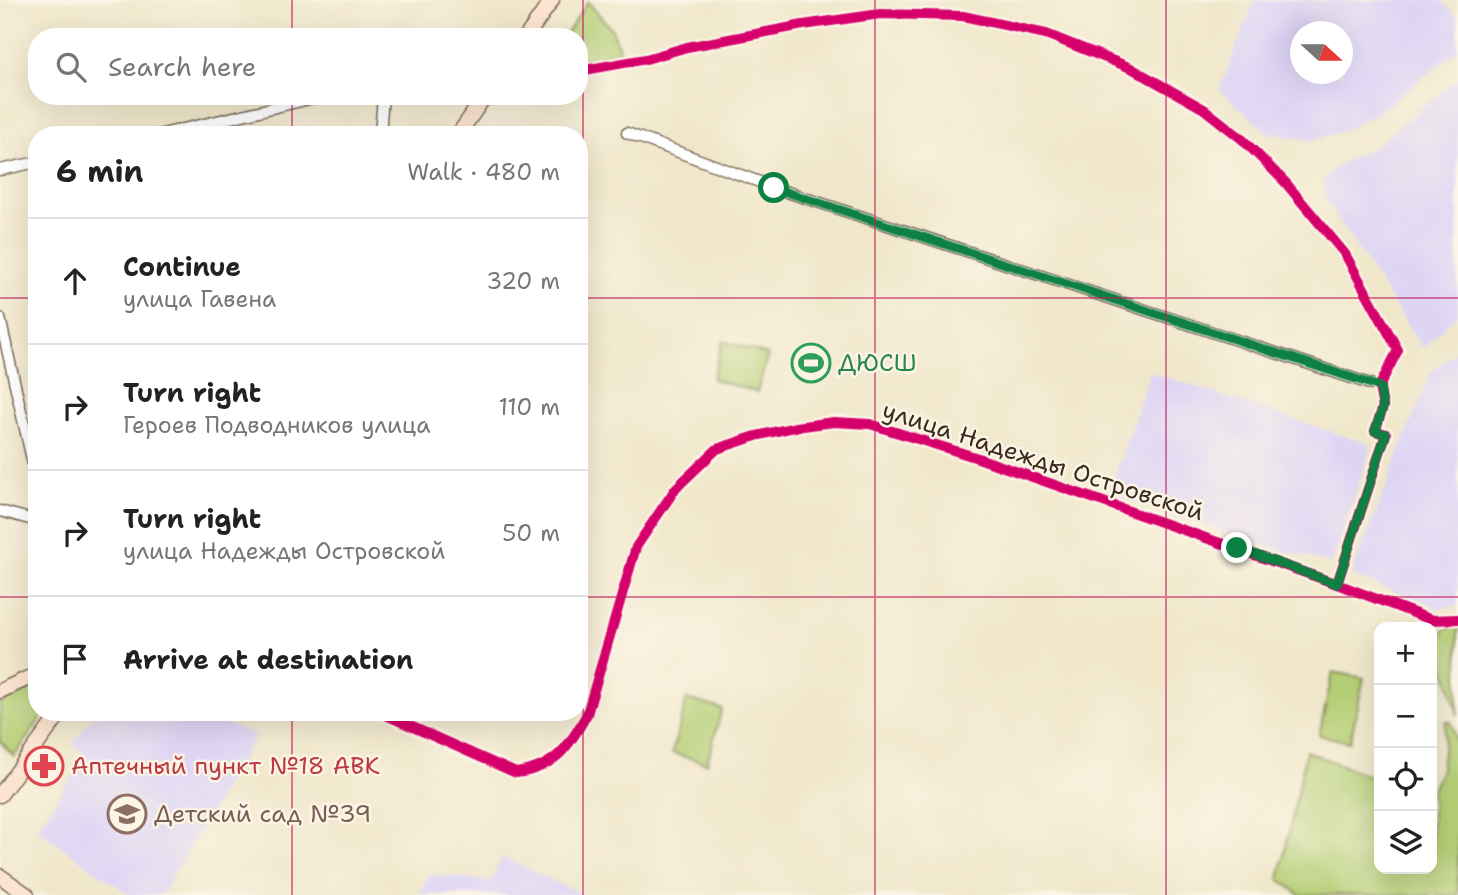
<!DOCTYPE html>
<meta charset="utf-8">
<style>
body{margin:0;font-family:"Shantell Sans",sans-serif;background:#f2f2f2;color:#222}
.controls{position:absolute;right:21px;bottom:21px;display:grid;overflow:hidden;border-radius:14px;box-shadow:0 7px 28px #0002}
.controls button{width:63px;height:63px;display:grid;place-items:center;padding:0;border:0;border-bottom:2px solid #e0e0e0;background:#fff;color:#222;font:35px sans-serif}
.compass{position:absolute;left:1290px;top:21px;width:63px;height:63px;border-radius:50%;background:#fff;box-shadow:0 7px 28px #0002;rotate:111deg}
.stop{position:absolute;width:21px;height:21px;margin:-16px;border:5px solid #0b8043;border-radius:50%;background:#fff}
.stop.end{background:#0b8043;border-color:#fff;box-shadow:0 2px 7px #0008}
.list{margin:0;padding:0;list-style:none}
h2{display:flex;justify-content:space-between;align-items:center;height:91px;margin:0;padding:0 28px;font-size:30px}
h2 small{font-size:23px;font-weight:400;color:#767676}
.list li{display:grid;grid-template-columns:46px 1fr auto;gap:21px;align-items:center;box-sizing:border-box;height:126px;padding:0 28px;border-top:2px solid #e0e0e0}
.list b{display:block;font-size:26px;white-space:nowrap}
.list p{margin:0;font-size:23px;white-space:nowrap;color:#767676}
.list em{font-size:23px;font-style:normal;color:#767676}
.icon{flex:none;width:38px;height:38px;fill:none;stroke:currentColor;stroke-width:2;stroke-linecap:round;stroke-linejoin:round}
.map{position:relative;flex:none;width:1458px;height:895px;overflow:hidden}
.search{position:absolute;background:#fff;box-shadow:0 7px 28px #0002;left:28px;top:28px;width:560px;height:77px;display:flex;align-items:center;gap:18px;box-sizing:border-box;padding:0 24px;border-radius:28px;color:#767676;font-size:26px}
.panel{position:absolute;background:#fff;box-shadow:0 7px 28px #0002;left:28px;top:126px;width:560px;height:595px;border-radius:28px}
.map>svg:first-child{display:block}
</style>
<div class="map">
<svg width="1458" height="895" viewBox="0 0 1458 895">
<rect width="100%" height="100%" fill="#fcf5e5"/>
<filter id="ink" filterUnits="userSpaceOnUse"><feTurbulence type="fractalNoise" baseFrequency=".0143" numOctaves="2"/><feDisplacementMap in="SourceGraphic" scale="14" xChannelSelector="R" yChannelSelector="G"/><feConvolveMatrix kernelMatrix="1 2 1 2 8 2 1 2 1" color-interpolation-filters="sRGB"/></filter>
<filter id="wash" filterUnits="userSpaceOnUse"><feTurbulence type="fractalNoise" baseFrequency=".00686" numOctaves="4" result="noise"/><feDisplacementMap in="SourceGraphic" scale="28" xChannelSelector="R" yChannelSelector="G"/><feGaussianBlur stdDeviation="1.57" result="paint"/><feColorMatrix in="noise" values="0 0 0 0 0 0 0 0 0 0 0 0 0 0 0 0 0 1.4 0 .05"/><feComposite in="paint" operator="in"/></filter>
<g filter="url(#wash)">
<rect width="100%" height="100%" fill="#f0e7ca"/>
<!-- built -->
<g fill="#ded5f5" fill-rule="evenodd">
<path d="M1255,0h186l17,18v32l-81,63 -32,17 -33,11 -44,-8 -49,-43zM1300,32h42v42h-42z"/>
<path d="M1458,78v236l-36,34 -95,-146 -4,-18 5,-11 15,-11 33,-16z"/>
<path d="M1458,350v256l-19,2 -88,-32 80,-204z"/>
<path d="M1150,372l222,73 -41,119 -93,-27 -129,-44z"/>
<path d="M96,712h118l-1,7 43,16 -95,160h-31l-94,-66 51,-74 -15,-11z"/>
<path d="M502,857l82,38h-164l8,-21 63,7z"/>
</g>
<!-- green -->
<g fill="#b4ce74" stroke="#787c49" stroke-width="2">
<path d="M588,2l25,29 7,21 -41,9v-24h-15z"/>
<path d="M723,341l45,14 -11,37 -45,-13z"/>
<path d="M1458,627v88l-20,-74 8,-13z"/>
<path d="M1333,672l31,6 -14,64 -31,-7z"/>
<path d="M37,686v26h8l-31,45 -14,-16v-38z"/>
<path d="M687,699l35,10 -15,54 -35,-10z"/>
<path d="M1446,721l5,1 7,26v147h-158l-21,-16 27,-128 73,29v89h53v-79l9,-21z"/>
</g>
</g>
<g filter="url(#ink)">
<g fill="none" stroke-linecap="round" stroke-linejoin="round">
<defs>
<g id="minor">
<path d="M579,71l67,-12 41,-12 116,-22 77,-11 83,2 83,18 85,34 73,41 38,30 43,43 60,72 53,96 -19,37 4,20 -8,24 11,3 -49,150"/>
<path d="M627,133l157,58 595,196"/>
<path d="M158,135l164,-39"/>
<path d="M380,135l3,-39"/>
<path d="M0,170l37,-8"/>
<path d="M0,318l37,164"/>
<path d="M0,511l37,10"/>
<path d="M379,712l137,61c39,-5 53,-26 71,-59l49,-167 40,-59 41,-39 39,-13 39,-9 39,-5 36,2 108,34 359,126 95,36 26,-1"/>
</g>
<g id="secondary">
<path d="M526,37l26,-37"/>
<path d="M458,135l27,-39"/>
<path d="M0,691l37,-17"/>
<path d="M0,795l61,-83"/>
<path d="M0,876l27,19"/>
</g>
</defs>
<!-- minor casing -->
<use href="#minor" stroke="#7a6c5a" stroke-width="13"/>
<!-- secondary casing -->
<use href="#secondary" stroke="#7a6c5a" stroke-width="17"/>
<!-- minor -->
<use href="#minor" stroke="#fff" stroke-width="10"/>
<!-- secondary -->
<use href="#secondary" stroke="#fde4d0" stroke-width="14"/>
<defs>
<g id="cycleway">
<path d="M579,71l67,-12 41,-12 116,-22 77,-11 83,2 83,18 85,34 73,41 38,30 43,43 60,72 53,96 -19,37 4,20 -8,24 11,3 -49,150"/>
<path d="M379,712l137,61c39,-5 53,-26 71,-59l49,-167 40,-59 41,-39 39,-13 39,-9 39,-5 36,2 108,34 359,126 95,36 26,-1"/>
</g>
</defs>
<!-- cycleway casing -->
<use href="#cycleway" stroke="#fcf5e5" stroke-width="15"/>
<!-- cycleway -->
<use href="#cycleway" stroke="#d6006c" stroke-width="10"/>
</g>
</g>
<g fill="none" stroke-linecap="round" stroke-linejoin="round" filter="url(#ink)">
<!-- route -->
<path stroke="#0b8043" stroke-width="9" d="M774,188l606,199 3,20 -8,24 11,3 -49,150 -100,-36"/>
</g>
<!-- grid -->
<path fill="none" stroke="#c2185b" stroke-width="2" stroke-opacity="0.55" d="M292,0v37M583,0v895M875,0v895M1166,0v895M292,96v39M0,298h37M579,298h879M0,597h37M579,597h879M292,712v183"/>
<!-- icons -->
<defs>
<symbol id="stadium-ring" viewBox="-11 -11 22 22"><circle r="9.5" fill="#fcf5e5" stroke="#2e9e5b" stroke-width="1.5"/><path d="M0-5a6.5 5 0 1 0 0 10a6.5 5 0 1 0 0-10ZM-3.5-1.8h7v3.6h-7Z" fill="#2e9e5b"/></symbol>
<symbol id="pharmacy-ring" viewBox="-11 -11 22 22"><circle r="9.5" fill="#fcf5e5" stroke="#e0444e" stroke-width="1.5"/><path d="M-2-6h4v4h4v4h-4v4h-4v-4h-4v-4h4Z" fill="#e0444e"/></symbol>
<symbol id="school-ring" viewBox="-11 -11 22 22"><circle r="9.5" fill="#fcf5e5" stroke="#8d6e63" stroke-width="1.5"/><path d="M0-5L7-2L0 1L-7-2ZM-4 1L0 2.5L4 1V4Q0 6-4 4Z" fill="#8d6e63"/></symbol>
</defs>
<g fill-rule="evenodd">
<use href="#stadium-ring" x="789" y="341" width="44" height="44"/>
<use href="#pharmacy-ring" x="22" y="744" width="44" height="44"/>
<use href="#school-ring" x="105" y="792" width="44" height="44"/>
</g>
<g text-anchor="middle" stroke-width="5" stroke-linejoin="round" paint-order="stroke">
<!-- leisure labels -->
<g font-size="24" fill="#27864d" stroke="#fcf5e5" text-anchor="start">
<text x="838" y="371">ДЮСШ</text>
</g>
<!-- street labels -->
<g font-size="24" fill="#3b2a1e" stroke="#fcf5e5">
<text transform="translate(1043 461) rotate(18)" y="8">улица Надежды Островской</text>
</g>
<!-- health labels -->
<g font-size="24" fill="#be3a42" stroke="#fcf5e5" text-anchor="start">
<text x="71" y="774">Аптечный пункт №18 АВК</text>
</g>
<!-- education labels -->
<g font-size="24" fill="#785e54" stroke="#fcf5e5" text-anchor="start">
<text x="154" y="822">Детский сад №39</text>
</g>
</g>
</svg>
<div class="controls">
<button>+</button>
<button>−</button>
<button><svg class="icon" aria-label="locate" viewBox="0 0 24 24"><circle cx="12" cy="12" r="6"/><path d="M12 2v4M12 18v4M2 12h4M18 12h4"/></svg></button>
<button><svg class="icon" aria-label="layers" viewBox="0 0 24 24"><path d="M12 4l9 5-9 5-9-5zM3 14l9 5 9-5"/></svg></button>
</div>
<svg class="compass" viewBox="-18 -18 36 36"><path d="M0-13l5 13h-10z" fill="#e53935"/><path d="M0 13l5-13h-10z" fill="#767676"/></svg>
<div class="stop" style="left:774px;top:188px"></div>
<div class="stop end" style="left:1237px;top:548px"></div>
<div class="search"><svg class="icon" aria-label="search" viewBox="0 0 24 24"><circle cx="10" cy="10" r="6"/><path d="M15 15l6 6"/></svg>Search here</div>
<section class="panel">
<h2>6 min<small>Walk · 480 m</small></h2>
<ul class="list">
<li><svg class="icon" aria-label="ahead" viewBox="0 0 24 24"><path d="M12 20V5M6 11l6-6 6 6"/></svg><div><b>Continue</b><p>улица Гавена</p></div><em>320 m</em></li>
<li><svg class="icon" aria-label="right" viewBox="0 0 24 24"><path d="M7 20v-9h11M14 6l5 5-5 5"/></svg><div><b>Turn right</b><p>Героев Подводников улица</p></div><em>110 m</em></li>
<li><svg class="icon" aria-label="right" viewBox="0 0 24 24"><path d="M7 20v-9h11M14 6l5 5-5 5"/></svg><div><b>Turn right</b><p>улица Надежды Островской</p></div><em>50 m</em></li>
<li><svg class="icon" aria-label="arrive" viewBox="0 0 24 24"><path d="M6 21V4h12l-3 4 3 4H6"/></svg><div><b>Arrive at destination</b></div></li>
</ul>
</section>
</div>
